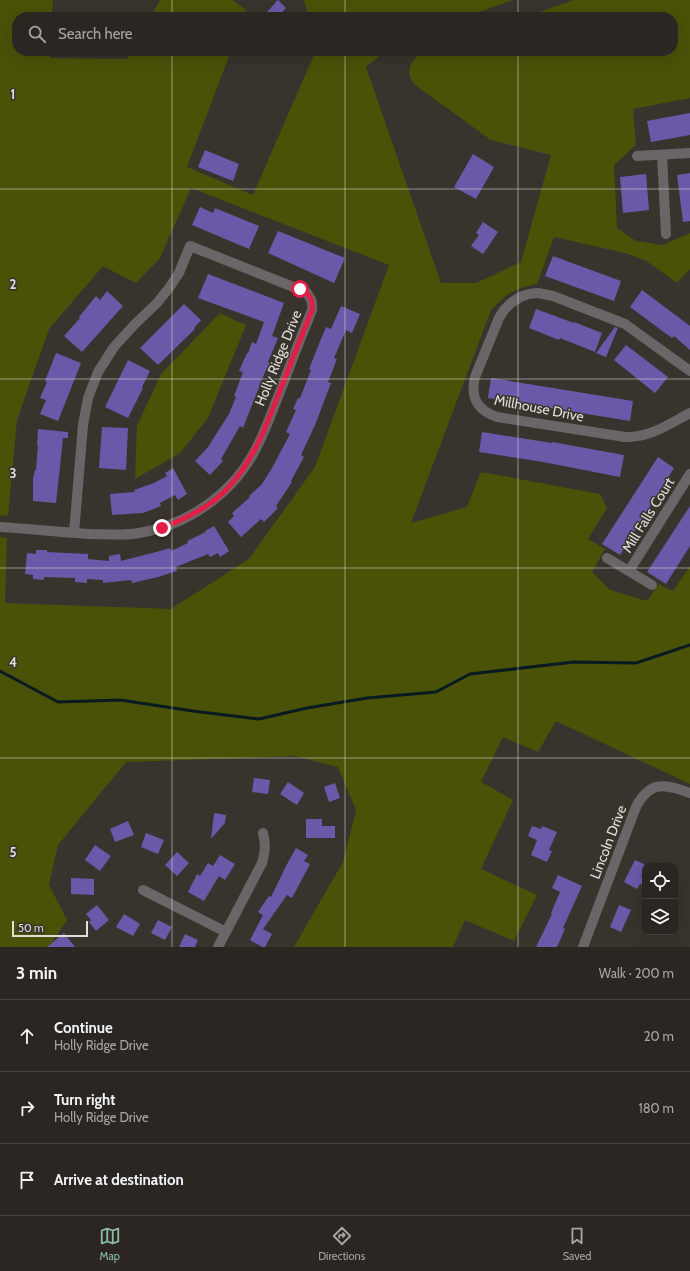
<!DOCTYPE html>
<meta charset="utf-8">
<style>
body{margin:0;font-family:Cabin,sans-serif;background:#37322f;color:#f1f3f6}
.controls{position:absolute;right:12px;bottom:12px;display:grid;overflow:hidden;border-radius:8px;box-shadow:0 4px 16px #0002}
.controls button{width:36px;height:36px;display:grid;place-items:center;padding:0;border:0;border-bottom:1px solid #474340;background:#2b2622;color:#f1f3f6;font:20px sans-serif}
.scale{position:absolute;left:12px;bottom:10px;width:76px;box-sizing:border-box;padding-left:4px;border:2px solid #e1ddd9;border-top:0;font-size:11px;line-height:14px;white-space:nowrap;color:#e1ddd9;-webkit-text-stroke:3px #39332d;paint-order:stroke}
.stop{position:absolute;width:12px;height:12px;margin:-9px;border:3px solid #e11d48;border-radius:50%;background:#fff}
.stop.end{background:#e11d48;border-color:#fff;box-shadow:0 1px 4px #0008}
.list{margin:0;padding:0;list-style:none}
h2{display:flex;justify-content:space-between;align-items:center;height:52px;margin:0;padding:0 16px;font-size:17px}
h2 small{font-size:13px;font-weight:400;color:#a6a5a5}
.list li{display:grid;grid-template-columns:26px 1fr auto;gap:12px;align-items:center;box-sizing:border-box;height:72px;padding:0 16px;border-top:1px solid #474340}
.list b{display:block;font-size:15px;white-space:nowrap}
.list p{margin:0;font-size:13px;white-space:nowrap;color:#a6a5a5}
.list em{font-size:13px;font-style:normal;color:#a6a5a5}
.icon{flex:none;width:22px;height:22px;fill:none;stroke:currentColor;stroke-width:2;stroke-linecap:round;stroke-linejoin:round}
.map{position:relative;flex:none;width:690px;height:947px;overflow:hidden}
.search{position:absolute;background:#2b2622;box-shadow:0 4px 16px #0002;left:12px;right:12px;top:12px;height:44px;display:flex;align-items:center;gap:10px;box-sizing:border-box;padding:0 14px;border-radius:16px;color:#a6a5a5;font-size:15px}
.sheet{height:268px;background:#2b2622}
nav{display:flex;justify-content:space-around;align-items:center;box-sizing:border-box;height:56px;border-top:1px solid #474340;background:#2b2622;font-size:11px;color:#a6a5a5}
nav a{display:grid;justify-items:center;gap:2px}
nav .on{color:#8abfa5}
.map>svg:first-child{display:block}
</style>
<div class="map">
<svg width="690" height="947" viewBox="0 0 690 947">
<rect width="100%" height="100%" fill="#39332d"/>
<!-- green -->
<g fill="#4a5208">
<path d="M0,0h53l-1,17h-35v34h33v7l77,1 5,-8h99l-44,116 66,28 60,-138v-6h72l-19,16 75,216h35l45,-21 30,-107 -60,-15 -76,-55c-12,-14 -4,-28 12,-34h246v-34h-148l49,-17h116v98l-57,11 3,36 -22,20 3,63 19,13 27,4 27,-12v36l-13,14 -32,-23 -20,-7 -71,-16 -17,47c-24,5 -29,9 -46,26l-80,213 56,-16 14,-35 119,22 7,14 -19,31 17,10 -13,23 18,18 37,11 12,-17 14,7 17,-25v218l-134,-63 -18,31 -35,-15 -22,45 32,18 -32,69 56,26 -23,46 -49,-21 -12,27h-159l49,-85 13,-52 -18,-43 -43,-11 -169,6 -68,83 -9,40 18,35 -18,27h-49v-410l7,1 -2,65 166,6 78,-50 66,-92 74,-202 -198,-77 -31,70 -24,25 -33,-17 -54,63 -32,91 -9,96 -8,-1z"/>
<path d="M160,0h72l14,10 -2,7h-93z"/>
<path d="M304,0h209l-47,17h-157z"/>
<path d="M220,313l26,12 -38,93 -28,35 -45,26 2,-53 24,-52z"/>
</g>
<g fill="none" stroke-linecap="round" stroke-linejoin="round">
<!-- stream -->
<path stroke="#091a20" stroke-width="3" d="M0,671l58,31 62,-2 73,11 66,8 48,-11 60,-10 69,-6 34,-18 104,-12 62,1 54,-18"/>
</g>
<!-- building -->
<g fill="#6b58a9">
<path d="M278,0l8,8 -8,9h-7l-5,-4z"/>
<path d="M690,113v22l-39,7 -4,-21z"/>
<path d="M205,150l34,14 -6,17 -35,-14z"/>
<path d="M473,154l21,13 -18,32 -22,-12z"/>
<path d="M690,173v48l-7,1 -6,-47z"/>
<path d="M646,174l3,36 -26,3 -3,-36z"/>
<path d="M200,207l13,6 2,-5 44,18 -10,23 -57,-24z"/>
<path d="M483,222l15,10 -15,22 -12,-8 8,-11 -3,-2z"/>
<path d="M278,231l67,27 -11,25 -66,-30z"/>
<path d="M553,256l68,25 -7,20 -69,-25z"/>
<path d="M208,274l76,29 -12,33 6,2 -10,24 2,1 -5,9 -22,56 -3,-2 -19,33 2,2 -13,14 -15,-14 13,-14 21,-33 7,-17 -2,-1 9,-24 -4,-1 8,-18h1l4,-11 4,2 8,-22 -66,-24z"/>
<path d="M642,290l48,36v24l-16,-14 -2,2 -42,-31z"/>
<path d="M107,291l16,15 -41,46 -18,-16 16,-18 -1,-1 17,-21 4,4z"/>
<path d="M184,304l17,16 -7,8 1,1 -37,36 -18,-17z"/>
<path d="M341,306l19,8 -8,19 -6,-3 -12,28 3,1 -9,23 3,1 -16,42 -14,30 3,2 -13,24 1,1 -16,24 2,2 -14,14 -3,-3 -20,18 -13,-15 6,-6 -2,-3 18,-16 -1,-1 13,-12 10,-16 18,-34 -4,-2 10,-22 -3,-1 5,-11h2l11,-28 -2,-1 12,-30 5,-12 5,2z"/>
<path d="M536,309l38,14v-1l28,11 -7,19 -35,-14 -1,2 -30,-12z"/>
<path d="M615,327l3,1 -12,29 -10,-4z"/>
<path d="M626,345l42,32 -13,16 -41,-33z"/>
<path d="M56,353l25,10 -23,58 -18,-7 6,-14 -6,-2 7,-16 -2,-1z"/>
<path d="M128,360l22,11 -8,16 1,1 -15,30 -23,-11z"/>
<path d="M491,378l142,23 -3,20 -142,-23z"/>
<path d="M102,427l26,1 -2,42 -27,-2z"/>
<path d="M38,429l30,3v6h-5l-7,65 -23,-2v-23l2,-8h1l2,-25h-1z"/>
<path d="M482,432l70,11v-1l72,13 -4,22 -77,-15 -64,-10z"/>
<path d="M658,457l16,11 -54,87 -18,-11z"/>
<path d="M173,468l14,26 -9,6 -3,-5 -15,8 1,3 -18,7 -31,2 -2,-21 25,-2 -1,-2 20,-7 13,-7 -2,-3z"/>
<path d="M690,506v40l-24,38 -19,-12z"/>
<path d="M214,526l15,25 -9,6 -2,-4 -8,4 -2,-3 -32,13 1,4 -19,6 -26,6 -1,-3 -28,3v-3l-16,-1v4l-12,-1v-4l-31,-1v3l-11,-1v-4l-8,-1 2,-21 9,1v-4h11v2l41,2v5l21,2v-5l11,-2 1,7 39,-10 10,-3 1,3 17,-8 -1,-2 19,-9 -1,-1z"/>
<path d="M254,778l16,2 -2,14 -16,-2z"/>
<path d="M288,782l16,11 -7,12 -17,-11z"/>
<path d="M335,783l5,15 -11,4 -5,-15z"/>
<path d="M214,813l12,2 -1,8 -14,16z"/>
<path d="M306,819h16v7h13v12h-29z"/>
<path d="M128,821l6,14 -19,7 -5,-13z"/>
<path d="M532,826l9,3 1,-3 15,6 -8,18 3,1 -5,11 -16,-7 6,-15 -9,-4z"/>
<path d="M146,833l18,7 -6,14 -17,-7z"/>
<path d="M95,845l16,11 -11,15 -15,-11z"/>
<path d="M296,848l12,7 -4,6 6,3 -18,34 -5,-3 -24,34 9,5 -7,13h-3l-12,-7 13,-25 -5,-3 11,-16 2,1 15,-31z"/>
<path d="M177,852l12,11 -12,13 -12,-11z"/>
<path d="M220,855l15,9 -10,16 -6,-4 -15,25 -16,-9 9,-18 3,2 8,-13 5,3z"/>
<path d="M635,860l11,5 -5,11 4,1v9l-5,-2 -3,5 -13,-7z"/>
<path d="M558,875l24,11 -19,42 2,1 -8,18h-21l16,-33 -1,-1 9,-21 -8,-4z"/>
<path d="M71,878l23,1v16l-23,-1z"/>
<path d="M97,905l12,15 -13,11 -7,-9 2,-2 -5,-6z"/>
<path d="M619,905l12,5 -10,22 -11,-5z"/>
<path d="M124,914l16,10 -7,12 -17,-9z"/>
<path d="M158,920l14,7 -7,13 -14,-7z"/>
<path d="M64,933l11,14h-28z"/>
<path d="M185,934l13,6 -3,7h-16z"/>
</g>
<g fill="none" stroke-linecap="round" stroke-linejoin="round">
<!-- minor -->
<g stroke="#6a6667" stroke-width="10">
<path d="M662,155l4,79"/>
<path d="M637,156l53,-3"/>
<path d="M690,371l-65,-47 -72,-28 -15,-3 -9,1 -9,3 -9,6 -7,7 -5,8 -24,59c-5,21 2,33 22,40l128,20c25,1 44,-13 65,-24"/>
<path d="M0,527c30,2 60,5 90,7 16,0 33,2 49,-1 46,-7 90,-37 113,-77 12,-20 19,-43 28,-64 10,-27 21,-55 32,-82 1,-8 -1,-12 -6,-18l-116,-46 -11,27 -10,15 -12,15 -22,21 -21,23 -16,25 -10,26 -5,27 -9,108"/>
<path d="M607,558l45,27"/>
<path d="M629,571l61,-97"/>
<path d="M143,890l83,42"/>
<path d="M218,947l44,-84c3,-11 4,-18 1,-30"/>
<path d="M583,947l53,-140c14,-27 29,-23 54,-14"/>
</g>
</g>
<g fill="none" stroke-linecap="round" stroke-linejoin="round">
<!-- route -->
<path stroke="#e11d48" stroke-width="5" d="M162,528c22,-9 44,-19 61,-35 29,-28 42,-64 56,-100 11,-28 22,-55 33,-83 1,-11 -2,-16 -12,-21"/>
</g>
<!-- grid -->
<path fill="none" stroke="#e1ddd9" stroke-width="1" stroke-opacity="0.55" d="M172,0v17M345,0v17M518,0v17M172,51v896M345,51v896M518,51v896M0,189h690M0,379h690M0,568h690M0,758h690"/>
<g text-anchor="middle" stroke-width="3" stroke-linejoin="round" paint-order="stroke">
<!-- street labels -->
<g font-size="14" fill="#e1ddd9" stroke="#39332d">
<text transform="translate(278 358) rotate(-68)" y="5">Holly Ridge Drive</text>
<text transform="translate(539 408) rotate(11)" y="5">Millhouse Drive</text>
<text transform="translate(648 515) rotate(-58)" y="5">Mill Falls Court</text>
<text transform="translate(608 842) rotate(-69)" y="5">Lincoln Drive</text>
</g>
</g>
<g font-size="13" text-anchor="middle" font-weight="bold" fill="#e1ddd9" stroke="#39332d" stroke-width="3" stroke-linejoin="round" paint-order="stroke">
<text x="13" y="99">1</text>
<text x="13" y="289">2</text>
<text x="13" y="478">3</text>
<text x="13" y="667">4</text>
<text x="13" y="857">5</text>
</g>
</svg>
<div class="controls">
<button><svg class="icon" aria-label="locate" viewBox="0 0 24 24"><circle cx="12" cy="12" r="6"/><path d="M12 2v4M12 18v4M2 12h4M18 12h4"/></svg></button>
<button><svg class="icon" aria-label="layers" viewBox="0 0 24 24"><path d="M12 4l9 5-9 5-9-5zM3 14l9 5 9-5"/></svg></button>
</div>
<div class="scale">50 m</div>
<div class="stop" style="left:300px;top:289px"></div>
<div class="stop end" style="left:162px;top:528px"></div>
<div class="search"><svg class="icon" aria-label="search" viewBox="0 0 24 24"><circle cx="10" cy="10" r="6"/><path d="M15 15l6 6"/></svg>Search here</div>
</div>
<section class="sheet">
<h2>3 min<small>Walk · 200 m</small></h2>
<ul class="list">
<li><svg class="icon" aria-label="ahead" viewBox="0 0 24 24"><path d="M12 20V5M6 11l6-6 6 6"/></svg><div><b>Continue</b><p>Holly Ridge Drive</p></div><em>20 m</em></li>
<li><svg class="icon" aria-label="right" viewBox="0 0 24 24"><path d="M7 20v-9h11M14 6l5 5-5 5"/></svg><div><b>Turn right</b><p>Holly Ridge Drive</p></div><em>180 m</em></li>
<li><svg class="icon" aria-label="arrive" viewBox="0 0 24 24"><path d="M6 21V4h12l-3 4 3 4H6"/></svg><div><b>Arrive at destination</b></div></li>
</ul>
</section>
<nav>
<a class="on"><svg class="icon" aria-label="map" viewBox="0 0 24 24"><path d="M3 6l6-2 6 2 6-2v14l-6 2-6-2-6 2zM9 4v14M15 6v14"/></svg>Map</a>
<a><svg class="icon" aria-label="directions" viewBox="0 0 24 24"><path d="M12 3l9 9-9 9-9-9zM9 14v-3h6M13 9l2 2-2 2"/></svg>Directions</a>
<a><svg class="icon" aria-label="saved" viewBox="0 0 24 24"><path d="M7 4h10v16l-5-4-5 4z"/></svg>Saved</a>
</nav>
